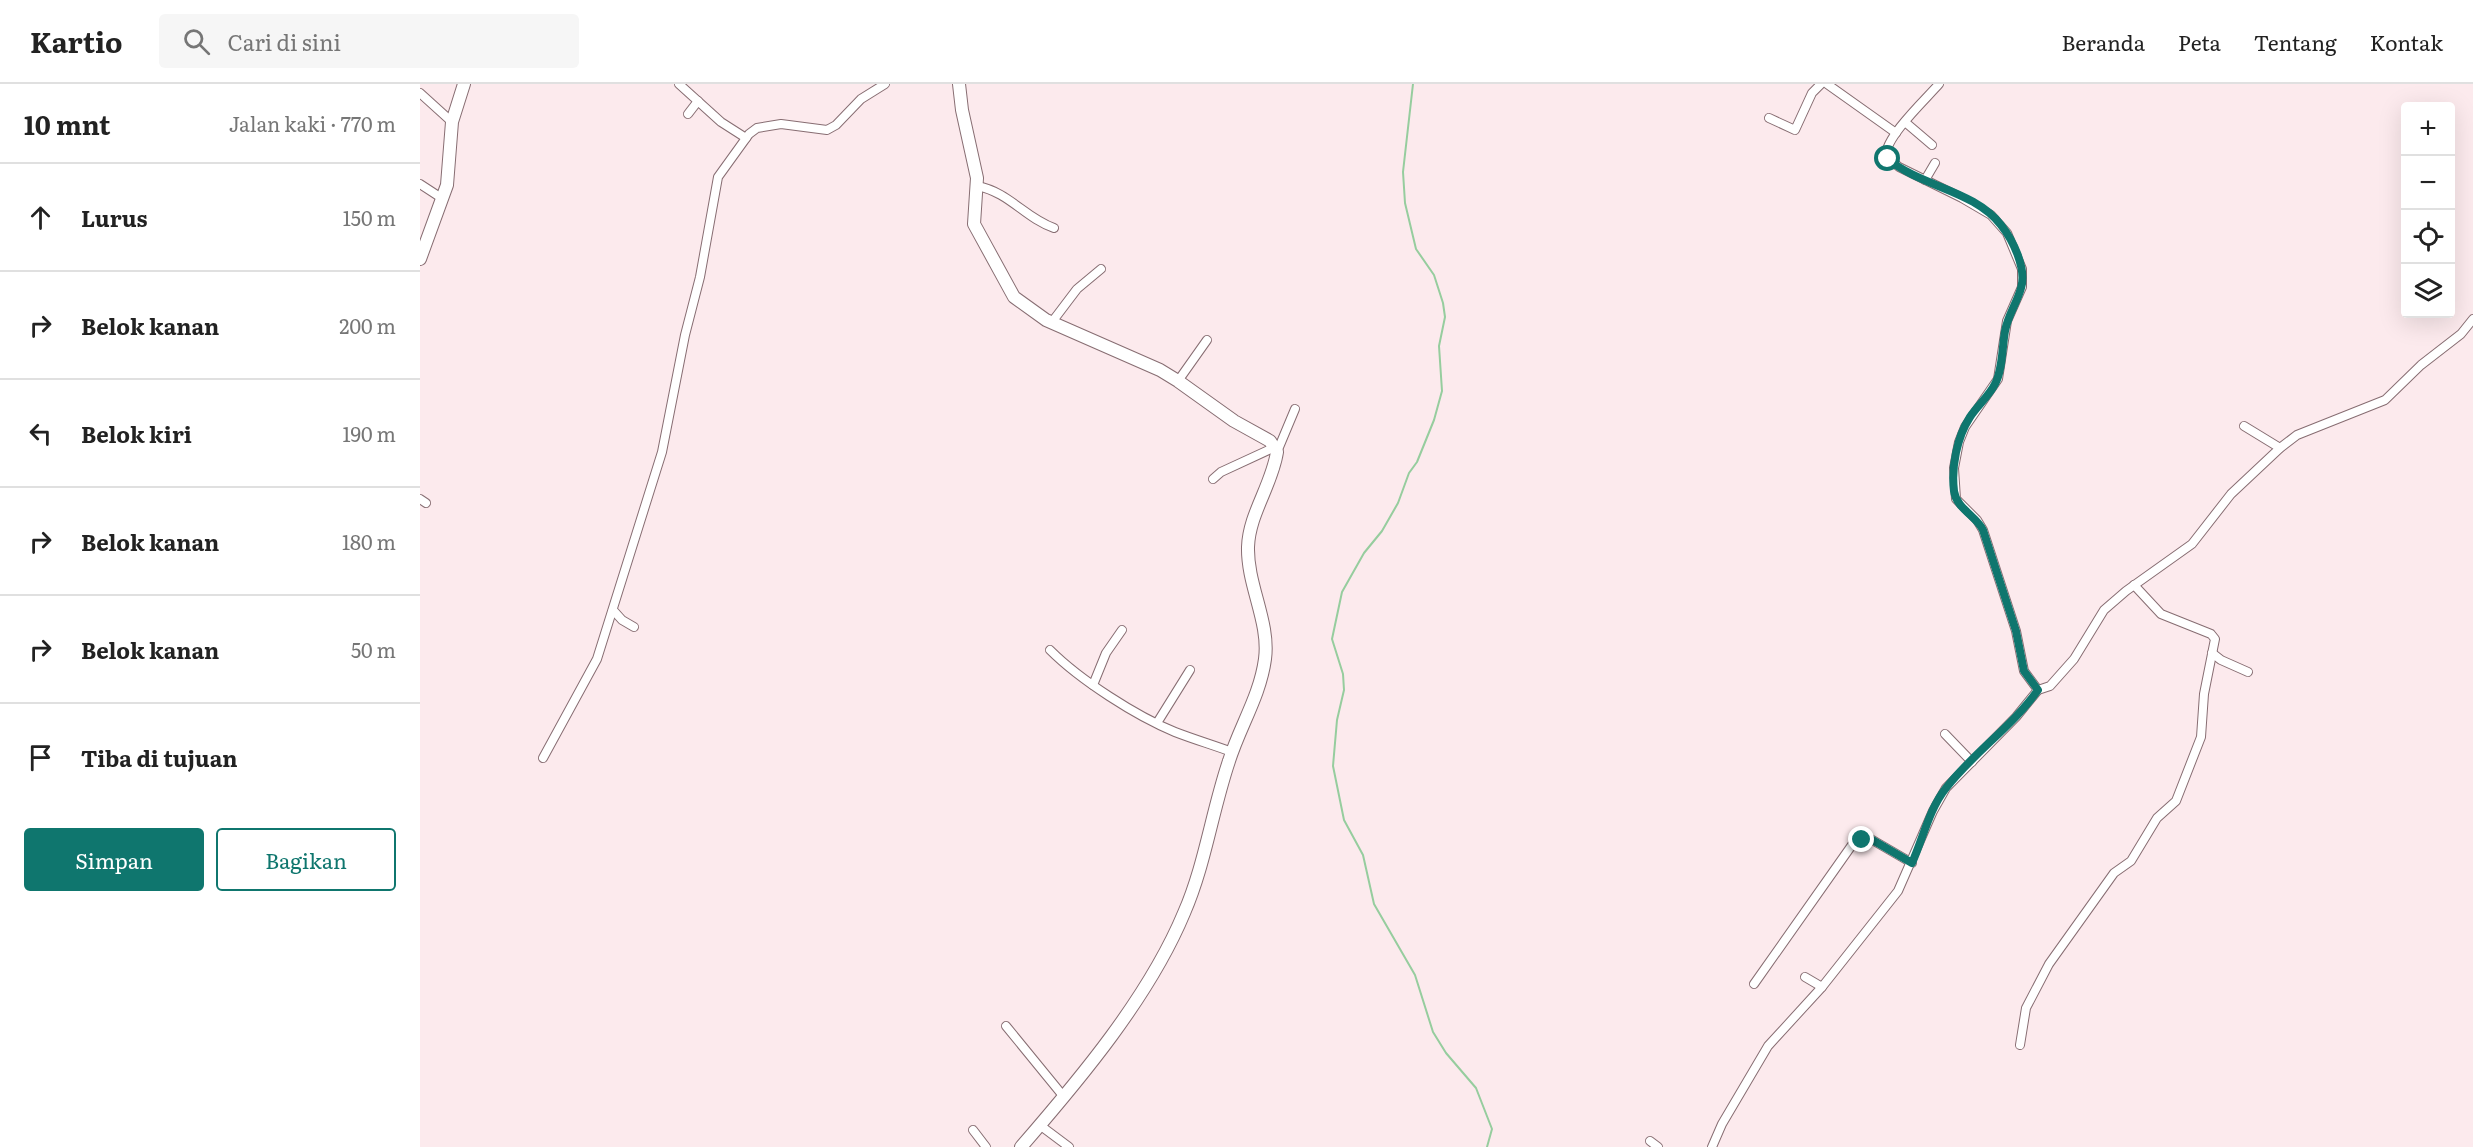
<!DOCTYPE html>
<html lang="id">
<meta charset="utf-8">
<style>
body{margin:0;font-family:Literata,serif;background:#f6f6f6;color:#222}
.controls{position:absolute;right:18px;top:18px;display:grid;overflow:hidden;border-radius:6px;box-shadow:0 6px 24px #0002}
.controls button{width:54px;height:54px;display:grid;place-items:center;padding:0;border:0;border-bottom:2px solid #e0e0e0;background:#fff;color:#222;font:30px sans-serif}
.stop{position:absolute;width:18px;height:18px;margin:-14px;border:4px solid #0f766e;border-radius:50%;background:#fff}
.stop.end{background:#0f766e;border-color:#fff;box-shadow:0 2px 6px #0008}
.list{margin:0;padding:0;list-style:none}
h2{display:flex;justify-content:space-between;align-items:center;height:78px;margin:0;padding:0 24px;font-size:26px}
h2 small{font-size:20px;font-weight:400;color:#767676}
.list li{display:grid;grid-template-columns:39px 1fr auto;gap:18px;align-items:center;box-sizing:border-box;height:108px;padding:0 24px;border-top:2px solid #e0e0e0}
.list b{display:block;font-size:22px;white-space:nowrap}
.list em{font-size:20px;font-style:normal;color:#767676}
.actions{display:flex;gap:12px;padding:18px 24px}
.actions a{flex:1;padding:14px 0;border:2px solid #0f766e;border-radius:6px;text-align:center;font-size:21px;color:#0f766e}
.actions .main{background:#0f766e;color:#fff}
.icon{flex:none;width:33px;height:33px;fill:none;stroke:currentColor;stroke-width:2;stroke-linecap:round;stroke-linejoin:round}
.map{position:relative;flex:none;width:2053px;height:1063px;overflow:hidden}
header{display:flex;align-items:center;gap:36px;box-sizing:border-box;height:84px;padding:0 30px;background:#fff;border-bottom:2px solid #e0e0e0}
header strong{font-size:28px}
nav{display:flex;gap:33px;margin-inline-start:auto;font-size:21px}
.search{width:420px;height:54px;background:#f6f6f6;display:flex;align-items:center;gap:15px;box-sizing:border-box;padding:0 21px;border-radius:6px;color:#767676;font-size:22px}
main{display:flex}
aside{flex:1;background:#fff}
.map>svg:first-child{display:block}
</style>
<header>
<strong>Kartio</strong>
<div class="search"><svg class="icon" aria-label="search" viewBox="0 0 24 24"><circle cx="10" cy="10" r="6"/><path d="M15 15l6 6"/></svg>Cari di sini</div>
<nav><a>Beranda</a><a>Peta</a><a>Tentang</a><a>Kontak</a></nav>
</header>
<main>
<aside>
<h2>10 mnt<small>Jalan kaki · 770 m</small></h2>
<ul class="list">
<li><svg class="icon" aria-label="ahead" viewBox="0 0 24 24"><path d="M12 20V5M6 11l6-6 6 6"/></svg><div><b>Lurus</b></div><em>150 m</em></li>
<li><svg class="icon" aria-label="right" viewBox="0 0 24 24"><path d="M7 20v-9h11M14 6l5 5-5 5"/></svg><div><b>Belok kanan</b></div><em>200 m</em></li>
<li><svg class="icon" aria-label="left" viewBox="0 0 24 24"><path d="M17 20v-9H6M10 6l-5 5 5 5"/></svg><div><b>Belok kiri</b></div><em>190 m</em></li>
<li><svg class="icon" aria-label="right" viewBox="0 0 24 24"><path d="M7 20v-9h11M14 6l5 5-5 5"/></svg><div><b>Belok kanan</b></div><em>180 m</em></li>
<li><svg class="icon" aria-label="right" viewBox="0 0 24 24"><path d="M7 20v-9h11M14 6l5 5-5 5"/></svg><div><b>Belok kanan</b></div><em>50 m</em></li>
<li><svg class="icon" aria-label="arrive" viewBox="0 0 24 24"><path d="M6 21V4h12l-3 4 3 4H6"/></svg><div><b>Tiba di tujuan</b></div></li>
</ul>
<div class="actions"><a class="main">Simpan</a><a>Bagikan</a></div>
</aside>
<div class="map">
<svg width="2053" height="1063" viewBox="0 0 2053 1063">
<rect width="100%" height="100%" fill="#fceaed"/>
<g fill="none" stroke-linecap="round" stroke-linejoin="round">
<!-- stream -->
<path stroke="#96cd9e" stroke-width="2" d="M993,0l-10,88 2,31 11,46 18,26 9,28 2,14 -6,29 3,45 -8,29 -17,42 -8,11 -11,30 -16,28 -18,22 -22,39 -10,47 11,35 1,16 -7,30 -4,46 11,54 19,35 11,49 41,71 18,57 13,21 30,35 16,41 -5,18"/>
<defs>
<g id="street">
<path d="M259,0l42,38 25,16"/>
<path d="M1407,0l69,49"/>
<path d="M0,9l32,29"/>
<path d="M268,30l10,-13"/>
<path d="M1349,34l26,12 17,-37 9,-9"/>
<path d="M1485,38l27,23"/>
<path d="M1505,96l10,-17"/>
<path d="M0,100l23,15"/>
<path d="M557,102c32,6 48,32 77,42"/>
<path d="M632,238l25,-33 24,-20"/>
<path d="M758,297l29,-41"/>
<path d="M1824,342l36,22"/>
<path d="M857,368l18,-43"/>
<path d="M793,395l8,-7 54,-25"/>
<path d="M0,415l6,4"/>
<path d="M193,526l9,10 12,7"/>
<path d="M630,566c30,30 86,66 125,82 18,7 38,13 57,20"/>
<path d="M1792,569l9,7 27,12"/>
<path d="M673,601l13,-32 16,-23"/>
<path d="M1618,606l12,-4 24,-27 30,-49 22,-19 66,-47 39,-50 49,-46 17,-13 88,-35 36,-35 40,-31 12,-15"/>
<path d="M737,639l33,-53"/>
<path d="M1525,650l27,28"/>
<path d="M123,674l54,-99 65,-207 23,-117 15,-58 18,-100 31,-43 8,-6 24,-4 46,6 9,-5 25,-26 24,-15"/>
<path d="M1385,893l17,10"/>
<path d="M1334,900l98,-139 17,-7 43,25"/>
<path d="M586,942l58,71"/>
<path d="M1600,961l6,-37 23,-44 65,-91 17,-12 26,-43 19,-17 25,-64 3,-43 11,-55 -4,-5 -50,-20 -27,-29"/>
<path d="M621,1042l28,21"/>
<path d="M553,1046l13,17"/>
<path d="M1230,1057l8,6"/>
<path d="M1292,1063l10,-23 46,-78 54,-59 76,-96 35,-80 13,-23 70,-71 22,-27 -14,-19 -8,-40 -33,-101 -6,-10 -21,-21 -2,-31 5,-26 6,-15 33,-48 9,-58 15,-34v-18l-15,-36 -16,-18 -29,-17 -63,-31 -13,-11c-1,-19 40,-57 53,-72"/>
</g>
<g id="secondary">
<path d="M539,0l3,26 15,68 -3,46 40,73 32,23 114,50 18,11 56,40 36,20 7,11c-5,33 -28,62 -29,95 -1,38 22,75 17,112 -5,37 -25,67 -36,102 -17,50 -24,104 -45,152 -35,84 -104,166 -163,234"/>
<path d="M0,175l27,-74 5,-63 12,-38"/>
</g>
</defs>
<!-- street casing -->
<use href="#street" stroke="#876d72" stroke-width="10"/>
<!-- secondary casing -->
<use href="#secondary" stroke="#876d72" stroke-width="14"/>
<!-- street -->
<use href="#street" stroke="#fff" stroke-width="8"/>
<!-- secondary -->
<use href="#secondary" stroke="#fff" stroke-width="12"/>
</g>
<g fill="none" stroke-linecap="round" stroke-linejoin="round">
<!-- route -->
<path stroke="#0f766e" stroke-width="8" d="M1442,756l7,-2 43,25c11,-24 17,-54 34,-75 28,-36 66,-61 92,-98l-14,-19 -8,-40 -33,-101c-7,-14 -27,-22 -29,-39 -3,-24 3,-54 16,-74 8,-12 19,-21 25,-33 8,-15 7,-37 10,-53 3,-16 12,-28 16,-43 6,-19 -8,-48 -20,-63 -27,-35 -80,-38 -113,-66"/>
</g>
</svg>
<div class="controls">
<button>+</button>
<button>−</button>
<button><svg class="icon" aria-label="locate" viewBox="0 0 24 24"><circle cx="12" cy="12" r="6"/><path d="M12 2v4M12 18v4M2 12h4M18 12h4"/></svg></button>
<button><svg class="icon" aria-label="layers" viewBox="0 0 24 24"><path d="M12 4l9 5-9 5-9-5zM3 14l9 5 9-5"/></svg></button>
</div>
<div class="stop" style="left:1468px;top:75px"></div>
<div class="stop end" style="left:1442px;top:756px"></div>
</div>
</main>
